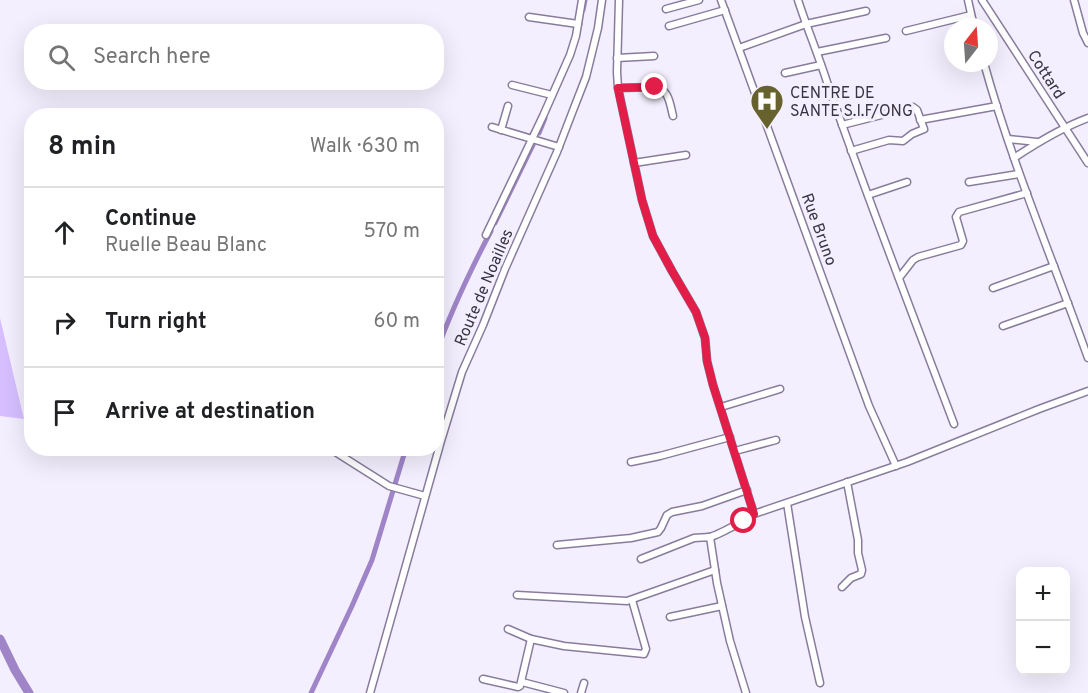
<!DOCTYPE html>
<meta charset="utf-8">
<style>
body{margin:0;font-family:Overpass,sans-serif;background:#f2f2f2;color:#202124}
.controls{position:absolute;right:18px;bottom:18px;display:grid;overflow:hidden;border-radius:12px;box-shadow:0 6px 24px #0002}
.controls button{width:54px;height:54px;display:grid;place-items:center;padding:0;border:0;border-bottom:2px solid #e0e0e0;background:#fff;color:#202124;font:30px sans-serif}
.compass{position:absolute;left:944px;top:18px;width:54px;height:54px;border-radius:50%;background:#fff;box-shadow:0 6px 24px #0002;rotate:17deg}
.stop{position:absolute;width:18px;height:18px;margin:-14px;border:4px solid #e11d48;border-radius:50%;background:#fff}
.stop.end{background:#e11d48;border-color:#fff;box-shadow:0 2px 6px #0008}
.list{margin:0;padding:0;list-style:none}
h2{display:flex;justify-content:space-between;align-items:center;height:78px;margin:0;padding:0 24px;font-size:26px}
h2 small{font-size:20px;font-weight:400;color:#757577}
.list li{display:grid;grid-template-columns:39px 1fr auto;gap:18px;align-items:center;box-sizing:border-box;height:90px;padding:0 24px;border-top:2px solid #e0e0e0}
.list b{display:block;font-size:22px;white-space:nowrap}
.list p{margin:0;font-size:20px;white-space:nowrap;color:#757577}
.list em{font-size:20px;font-style:normal;color:#757577}
.icon{flex:none;width:33px;height:33px;fill:none;stroke:currentColor;stroke-width:2;stroke-linecap:round;stroke-linejoin:round}
.map{position:relative;flex:none;width:1088px;height:693px;overflow:hidden}
.search{position:absolute;background:#fff;box-shadow:0 6px 24px #0002;left:24px;top:24px;width:420px;height:66px;display:flex;align-items:center;gap:15px;box-sizing:border-box;padding:0 21px;border-radius:24px;color:#757577;font-size:22px}
.panel{position:absolute;background:#fff;box-shadow:0 6px 24px #0002;left:24px;top:108px;width:420px;height:348px;border-radius:24px}
.map>svg:first-child{display:block}
</style>
<div class="map">
<svg width="1088" height="693" viewBox="0 0 1088 693">
<rect width="100%" height="100%" fill="#f4effe"/>
<!-- grass -->
<path fill="#d7bfff" d="M0,318l24,101 -24,-3z"/>
<g fill="none" stroke-linecap="round" stroke-linejoin="round">
<!-- canal -->
<g stroke="#9f85c8" stroke-width="5">
<path d="M583,10l2,-10"/>
<path d="M539,133l6,-15"/>
<path d="M495,223l38,-78"/>
<path d="M436,353c15,-42 34,-82 55,-122"/>
<path d="M311,693l41,-87 20,-46 34,-112"/>
</g>
<!-- river -->
<path stroke="#9f85c8" stroke-width="9" d="M0,639l15,31 14,23"/>
<defs>
<g id="minor">
<path d="M619,0l-2,72 1,16 24,112 11,36 19,35 24,41 9,26 2,23 6,24 41,129"/>
<path d="M721,0l148,406 27,60"/>
<path d="M798,0c9,28 20,54 29,82 40,115 84,228 127,342"/>
<path d="M968,0l6,27"/>
<path d="M982,0l106,163"/>
<path d="M1074,0l9,33 5,10"/>
<path d="M666,9l33,-9"/>
<path d="M529,17l49,7"/>
<path d="M669,26l56,-16"/>
<path d="M906,31l65,-16"/>
<path d="M739,48l67,-24 60,-13"/>
<path d="M817,52l69,-14"/>
<path d="M617,58l37,-2"/>
<path d="M984,63c28,101 69,197 104,295"/>
<path d="M785,73l36,-8"/>
<path d="M512,85l40,10"/>
<path d="M618,88l37,-1c14,2 15,17 18,29"/>
<path d="M920,120l77,-14"/>
<path d="M842,125l71,-18 4,3 7,19 -12,5 -9,7 -14,-1 -38,11"/>
<path d="M492,127l67,20"/>
<path d="M501,130l7,-24"/>
<path d="M1008,139l29,3"/>
<path d="M1014,158c24,-16 47,-30 74,-40"/>
<path d="M634,163l52,-8"/>
<path d="M969,182l50,-8"/>
<path d="M868,195l39,-13"/>
<path d="M486,235l57,-119 27,-61 6,-19 6,-36"/>
<path d="M899,278l14,-18 5,-3 43,-12 2,-4 -7,-24 3,-5 68,-19"/>
<path d="M993,288l61,-22"/>
<path d="M1003,326l65,-23"/>
<path d="M721,407l59,-18"/>
<path d="M329,448l60,38 36,10"/>
<path d="M735,451l41,-11"/>
<path d="M631,462l29,-6 70,-19"/>
<path d="M787,503l18,114 15,66"/>
<path d="M710,537l7,46 13,58 16,52"/>
<path d="M557,545l74,-7 27,-6 3,-4 6,-13 5,-3 30,-6 45,-16"/>
<path d="M641,559l53,-21c6,-1 10,0 15,-1 8,-1 38,-18 45,-23l153,-52 132,-53 49,-18"/>
<path d="M842,587l9,-9 10,-4 1,-4 -4,-17v-13l-11,-58"/>
<path d="M517,595l110,6 88,-31"/>
<path d="M670,617l52,-11"/>
<path d="M508,629l23,10 33,7 80,8 2,-5 -14,-49"/>
<path d="M483,679l35,8 2,-1 11,-47"/>
<path d="M522,682l42,11"/>
<path d="M370,693l71,-252 21,-69 21,-47 22,-56 52,-117 15,-39 14,-36 12,-49 4,-28"/>
<path d="M581,693l3,-10"/>
</g>
</defs>
<!-- minor casing -->
<use href="#minor" stroke="#887c9c" stroke-width="9"/>
<!-- minor -->
<use href="#minor" stroke="#fff" stroke-width="6"/>
</g>
<g fill="none" stroke-linecap="round" stroke-linejoin="round">
<!-- route -->
<path stroke="#e11d48" stroke-width="8" d="M655,87l-37,1 2,10 22,102 11,36 19,35 24,41 9,26 2,23 6,24 41,129 -10,7"/>
</g>
<!-- icons -->
<defs>
<symbol id="hospital-pin" viewBox="-11 -11 22 30"><path d="M0 17L-7.5 6A9.5 9.5 0 1 1 7.5 6Z" fill="#67612e" stroke="#f4effe"/><path d="M-5-5h3v3.5h4V-5h3V5h-3V1.5h-4V5h-3Z" fill="#fff"/></symbol>
</defs>
<g fill-rule="evenodd">
<use href="#hospital-pin" x="748" y="82" width="38" height="52"/>
</g>
<g text-anchor="middle" stroke-width="6" stroke-linejoin="round" paint-order="stroke">
<!-- street labels -->
<g font-size="16" fill="#393442" stroke="#f4effe">
<text transform="translate(1047 74) rotate(57)" y="6">Cottard</text>
<text transform="translate(820 229) rotate(70)" y="6">Rue Bruno</text>
<text transform="translate(483 287) rotate(-67)" y="6">Route de Noailles</text>
</g>
<!-- poi labels -->
<g font-size="16" fill="#393442" stroke="#f4effe" text-anchor="start">
<text x="790" y="98">CENTRE DE<tspan x="790" dy="18">SANTE S.I.F/ONG</tspan></text>
</g>
</g>
</svg>
<div class="controls">
<button>+</button>
<button>−</button>
</div>
<svg class="compass" viewBox="-18 -18 36 36"><path d="M0-13l5 13h-10z" fill="#e53935"/><path d="M0 13l5-13h-10z" fill="#757577"/></svg>
<div class="stop" style="left:744px;top:521px"></div>
<div class="stop end" style="left:655px;top:87px"></div>
<div class="search"><svg class="icon" aria-label="search" viewBox="0 0 24 24"><circle cx="10" cy="10" r="6"/><path d="M15 15l6 6"/></svg>Search here</div>
<section class="panel">
<h2>8 min<small>Walk · 630 m</small></h2>
<ul class="list">
<li><svg class="icon" aria-label="ahead" viewBox="0 0 24 24"><path d="M12 20V5M6 11l6-6 6 6"/></svg><div><b>Continue</b><p>Ruelle Beau Blanc</p></div><em>570 m</em></li>
<li><svg class="icon" aria-label="right" viewBox="0 0 24 24"><path d="M7 20v-9h11M14 6l5 5-5 5"/></svg><div><b>Turn right</b></div><em>60 m</em></li>
<li><svg class="icon" aria-label="arrive" viewBox="0 0 24 24"><path d="M6 21V4h12l-3 4 3 4H6"/></svg><div><b>Arrive at destination</b></div></li>
</ul>
</section>
</div>
